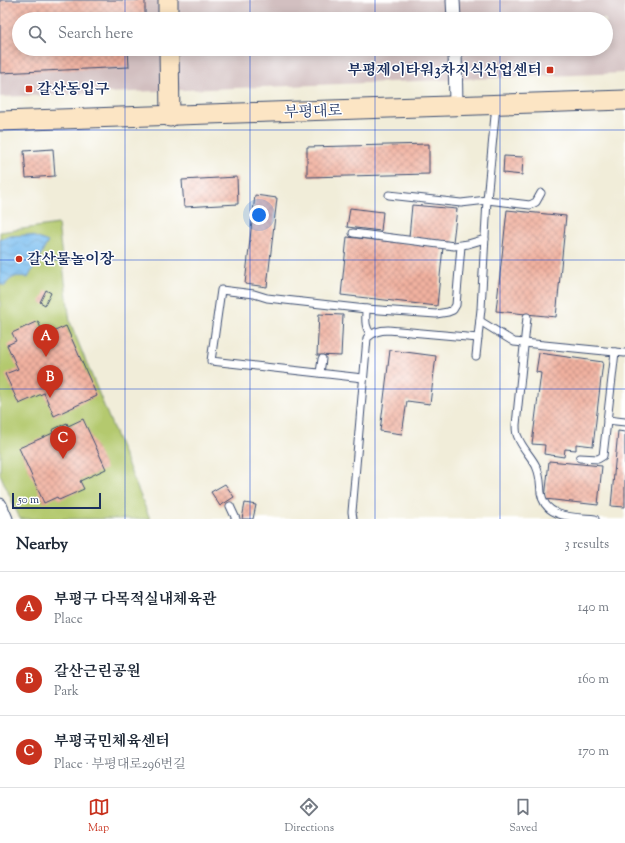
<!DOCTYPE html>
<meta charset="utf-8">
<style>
body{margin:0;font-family:"Sorts Mill Goudy","Noto Serif KR",serif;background:#f6f6f7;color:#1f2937}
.scale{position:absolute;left:12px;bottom:10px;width:89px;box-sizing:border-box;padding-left:4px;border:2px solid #1b2f5e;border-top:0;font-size:11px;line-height:14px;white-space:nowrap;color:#1b2f5e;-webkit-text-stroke:3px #fff;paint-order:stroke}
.you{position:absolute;left:259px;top:215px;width:14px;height:14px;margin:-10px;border:3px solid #fff;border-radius:50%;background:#1a73e8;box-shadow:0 0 0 6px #1a73e833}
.badge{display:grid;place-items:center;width:26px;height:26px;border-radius:50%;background:#c8321e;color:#fff;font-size:13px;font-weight:700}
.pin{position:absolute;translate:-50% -33px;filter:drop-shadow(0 1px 2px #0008)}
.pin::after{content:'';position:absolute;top:21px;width:14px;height:12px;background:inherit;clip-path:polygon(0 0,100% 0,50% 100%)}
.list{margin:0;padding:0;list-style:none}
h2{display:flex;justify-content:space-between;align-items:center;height:52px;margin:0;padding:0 16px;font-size:17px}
h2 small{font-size:13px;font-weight:400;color:#747a83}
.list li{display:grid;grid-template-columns:26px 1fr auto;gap:12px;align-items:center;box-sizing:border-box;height:72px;padding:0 16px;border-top:1px solid #e0e1e3}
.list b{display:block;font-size:15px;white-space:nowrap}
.list p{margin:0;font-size:13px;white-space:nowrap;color:#747a83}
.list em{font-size:13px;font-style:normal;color:#747a83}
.icon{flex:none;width:22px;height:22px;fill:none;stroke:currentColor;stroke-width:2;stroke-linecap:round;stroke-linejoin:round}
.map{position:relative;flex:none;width:625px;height:519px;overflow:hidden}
.search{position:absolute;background:#fff;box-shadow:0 2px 10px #0003;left:12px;right:12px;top:12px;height:44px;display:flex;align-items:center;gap:10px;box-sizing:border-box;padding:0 14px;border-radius:22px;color:#747a83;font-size:15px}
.sheet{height:268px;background:#fff}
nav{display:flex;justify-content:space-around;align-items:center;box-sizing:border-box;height:56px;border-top:1px solid #e0e1e3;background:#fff;font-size:11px;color:#747a83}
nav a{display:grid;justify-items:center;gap:2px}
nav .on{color:#c8321e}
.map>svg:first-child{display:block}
</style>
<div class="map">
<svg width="625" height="519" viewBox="0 0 625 519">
<defs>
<pattern id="water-waves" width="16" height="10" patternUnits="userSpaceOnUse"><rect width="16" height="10" fill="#79bdef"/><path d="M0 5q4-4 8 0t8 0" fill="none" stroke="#629ac5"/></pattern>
<pattern id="building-cross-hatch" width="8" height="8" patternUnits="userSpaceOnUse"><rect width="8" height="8" fill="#f1b19f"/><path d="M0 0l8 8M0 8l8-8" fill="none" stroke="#c29085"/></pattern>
</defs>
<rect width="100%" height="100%" fill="#fff"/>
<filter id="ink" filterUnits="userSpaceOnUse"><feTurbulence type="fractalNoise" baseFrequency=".025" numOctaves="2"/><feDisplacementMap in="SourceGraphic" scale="8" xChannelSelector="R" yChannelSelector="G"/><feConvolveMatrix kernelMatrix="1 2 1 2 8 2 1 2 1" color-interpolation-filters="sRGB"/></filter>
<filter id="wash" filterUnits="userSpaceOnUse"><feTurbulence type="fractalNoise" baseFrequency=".012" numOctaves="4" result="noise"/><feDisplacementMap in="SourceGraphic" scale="16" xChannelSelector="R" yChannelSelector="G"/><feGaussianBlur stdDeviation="0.9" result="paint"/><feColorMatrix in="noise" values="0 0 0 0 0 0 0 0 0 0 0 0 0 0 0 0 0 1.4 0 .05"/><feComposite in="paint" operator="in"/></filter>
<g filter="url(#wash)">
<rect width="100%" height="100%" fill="#f1edd9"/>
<!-- industrial -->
<path fill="#d2bfc0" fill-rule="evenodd" d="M0,0h625v73l-625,24zM19,19h587v30h-587z"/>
<!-- park -->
<path fill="#b4c96e" stroke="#687c66" d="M58,224l12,98 80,197h-130l-20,-45v-242z"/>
<!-- water -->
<path fill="url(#water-waves)" stroke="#4a76a6" d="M28,235l7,2 13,5 -20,36c-10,-4 -18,-1 -23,8l-5,-2v-45l10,-3z"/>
<g id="blocks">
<!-- building -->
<g fill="url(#building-cross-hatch)">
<path d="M0,0h145v19h-126v30h109l1,18 -129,6z"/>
<path d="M429,144v30l-122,3v-30z"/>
<path d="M53,149l2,27 -29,2 -2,-27z"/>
<path d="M504,156l19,1 -1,18 -19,-2z"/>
<path d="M237,177l1,27 -54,3 -2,-27z"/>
<path d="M255,195l22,3 -10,89 -22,-3z"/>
<path d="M412,205l45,4 -4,33 -44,-5z"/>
<path d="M350,208l33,4 -2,19 -34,-4z"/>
<path d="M507,210l59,6 -10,101 -60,-6z"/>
<path d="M347,237l96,10 -6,59 -96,-11z"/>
<path d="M46,290l5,3 -6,12 -5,-3z"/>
<path d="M319,314l24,1 -2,41 -24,-1z"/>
<path d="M38,321l6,15 22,-10 31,70 -43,20 -10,-23 -25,11 -14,-30 13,-5 -11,-24 9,-4 -4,-8z"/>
<path d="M390,350l46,6 -6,48 -23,-3 -5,33 -22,-3z"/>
<path d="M539,353l64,9 -10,84 -17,-2v6l-11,-1 -1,8 -20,-3 1,-9 -13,-1 9,-71 -5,-1z"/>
<path d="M83,419l23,50 -26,12 4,8 -25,11 -2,-3 -13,6 -25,-55 34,-15 -1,-3 15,-7 1,3z"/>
<path d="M618,431l7,1v75l-14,-1z"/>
<path d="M549,461l53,5 -4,39 -53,-6z"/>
<path d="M225,484l9,13 -14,9 -9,-14z"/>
<path d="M245,503l11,2 -3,14h-11z"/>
</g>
</g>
</g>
<g filter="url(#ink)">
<use href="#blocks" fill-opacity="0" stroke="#3b4c70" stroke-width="1"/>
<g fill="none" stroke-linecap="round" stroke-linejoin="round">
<defs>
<g id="lane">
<path d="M389,195l72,8 26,-3 43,5 6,-3 5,-9"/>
<path d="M353,233l101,13 14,-2 17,-5"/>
<path d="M366,309l70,5 12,-2 5,-2 3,-5 5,-59"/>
<path d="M527,317l-11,108c0,4 0,9 2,12 4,11 13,19 18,29 5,11 4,17 5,27 4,26 34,24 54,26"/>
<path d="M480,321l34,21 111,11"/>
<path d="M476,356l5,-47 6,-109 9,-95"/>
<path d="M320,373l2,-14"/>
<path d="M363,378l-152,-17 10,-71 33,4 13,4 99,11c0,9 -2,18 5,25"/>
<path d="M607,420l18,2"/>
<path d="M580,458l18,1 5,-3 12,-104"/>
<path d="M230,506l6,13"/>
<path d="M353,519l-1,-7 15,-174c6,-6 12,-8 21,-8l90,8"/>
</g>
<g id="street">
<path d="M453,0l1,19"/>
<path d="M455,49l1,57"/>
<path d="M0,505l6,14"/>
</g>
<g id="secondary">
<path d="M168,0v19"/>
<path d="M169,49l1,68"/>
<path d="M0,121l625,-21"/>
</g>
</defs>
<!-- lane casing -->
<use href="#lane" stroke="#3b4c70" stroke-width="9"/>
<!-- street casing -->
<use href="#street" stroke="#3b4c70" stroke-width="15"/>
<!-- secondary casing -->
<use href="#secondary" stroke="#3b4c70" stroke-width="21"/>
<!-- lane -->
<use href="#lane" stroke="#fff" stroke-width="7"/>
<!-- street -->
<use href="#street" stroke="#fff" stroke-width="13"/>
<!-- secondary -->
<use href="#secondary" stroke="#fce5c4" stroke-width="19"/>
</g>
</g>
<!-- grid -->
<path fill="none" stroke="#1d4ed8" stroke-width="1" stroke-opacity="0.55" d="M125,0v19M250,0v19M375,0v19M500,0v19M125,49v470M250,49v470M375,49v470M500,49v470M0,130h625M0,260h625M0,389h625"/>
<!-- markers -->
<g fill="#c8321e" stroke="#fff" stroke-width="1.5">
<rect x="546" y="66" width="8" height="8" rx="2"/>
<rect x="25" y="85" width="8" height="8" rx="2"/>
<circle cx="19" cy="259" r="4"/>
</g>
<g text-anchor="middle" stroke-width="3" stroke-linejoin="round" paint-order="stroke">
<!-- poi labels -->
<g font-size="15" font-weight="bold" fill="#1b2f5e" stroke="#fff" text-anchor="start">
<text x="542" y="75" text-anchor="end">부평제이타워3차지식산업센터</text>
<text x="37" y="94">갈산동입구</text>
<text x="27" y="264">갈산물놀이장</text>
</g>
<!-- street labels -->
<g font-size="15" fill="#1b2f5e" stroke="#fff">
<text transform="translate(313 111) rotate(-2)" y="5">부평대로</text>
</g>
</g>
</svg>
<div class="scale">50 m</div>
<div class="you"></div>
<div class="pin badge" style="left:46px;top:357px">A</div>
<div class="pin badge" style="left:50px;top:398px">B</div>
<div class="pin badge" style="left:63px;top:459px">C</div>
<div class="search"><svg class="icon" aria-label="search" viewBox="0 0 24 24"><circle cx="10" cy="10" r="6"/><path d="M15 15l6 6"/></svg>Search here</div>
</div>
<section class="sheet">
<h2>Nearby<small>3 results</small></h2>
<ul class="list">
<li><span class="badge">A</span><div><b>부평구 다목적실내체육관</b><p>Place</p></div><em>140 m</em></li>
<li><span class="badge">B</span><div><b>갈산근린공원</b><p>Park</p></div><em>160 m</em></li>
<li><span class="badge">C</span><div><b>부평국민체육센터</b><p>Place · 부평대로296번길</p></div><em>170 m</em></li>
</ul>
</section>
<nav>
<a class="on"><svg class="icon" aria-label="map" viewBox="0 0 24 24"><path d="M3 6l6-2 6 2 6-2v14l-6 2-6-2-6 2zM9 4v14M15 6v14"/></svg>Map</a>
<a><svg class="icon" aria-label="directions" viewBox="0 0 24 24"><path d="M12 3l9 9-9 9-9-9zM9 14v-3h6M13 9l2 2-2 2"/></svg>Directions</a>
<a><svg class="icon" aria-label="saved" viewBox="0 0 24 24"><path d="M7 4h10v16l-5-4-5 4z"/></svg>Saved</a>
</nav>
